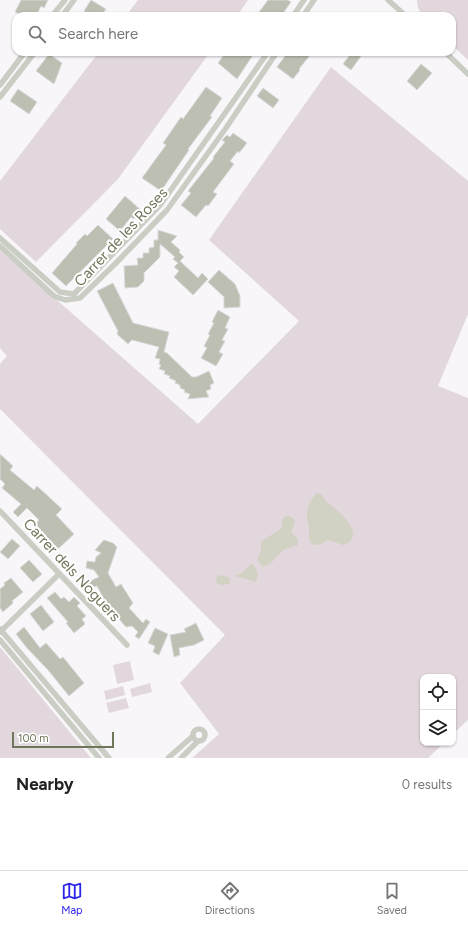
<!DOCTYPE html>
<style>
body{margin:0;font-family:Figtree,sans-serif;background:#f2f2f2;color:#222}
.controls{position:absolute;right:12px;bottom:12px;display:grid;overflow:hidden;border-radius:8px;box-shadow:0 1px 3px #0004}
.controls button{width:36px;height:36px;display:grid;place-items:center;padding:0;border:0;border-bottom:1px solid #e0e0e0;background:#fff;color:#222;font:20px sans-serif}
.scale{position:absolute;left:12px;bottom:10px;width:102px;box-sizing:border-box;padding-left:4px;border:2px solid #6f775a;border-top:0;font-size:11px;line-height:14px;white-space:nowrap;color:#6f775a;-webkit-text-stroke:3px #fff;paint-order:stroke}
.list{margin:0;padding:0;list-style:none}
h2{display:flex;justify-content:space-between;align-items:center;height:52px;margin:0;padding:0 16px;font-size:17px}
h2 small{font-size:13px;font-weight:400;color:#767676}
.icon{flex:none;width:22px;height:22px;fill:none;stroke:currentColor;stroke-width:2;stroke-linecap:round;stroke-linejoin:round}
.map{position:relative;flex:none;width:468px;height:758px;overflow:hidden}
.search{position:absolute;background:#fff;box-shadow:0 1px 3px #0004;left:12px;right:12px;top:12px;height:44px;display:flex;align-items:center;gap:10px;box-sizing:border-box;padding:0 14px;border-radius:12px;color:#767676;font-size:15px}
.sheet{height:112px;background:#fff}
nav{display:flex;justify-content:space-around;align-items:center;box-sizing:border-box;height:56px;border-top:1px solid #e0e0e0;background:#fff;font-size:11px;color:#767676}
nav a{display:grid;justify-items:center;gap:2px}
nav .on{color:#2c26e9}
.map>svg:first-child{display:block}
</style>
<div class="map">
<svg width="468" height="758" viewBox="0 0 468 758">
<rect width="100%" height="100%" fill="#f8f6f9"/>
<!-- green -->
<g fill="#e1d7dd">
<path d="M138,0h110l-11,16h-111z"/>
<path d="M417,0h51v60l-16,-15v-29h-28c-5,-5 -7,-9 -7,-16z"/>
<path d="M99,52h111l-92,127 -82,83 -36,-33v-48z"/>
<path d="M331,67l137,114v133l-30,72 30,12v322l-15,14v-57h-30v66h21l-16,15h-236l27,-24 -39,-51 45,-48 -225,-226v-45l7,-8 -7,-8v-98l198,174 101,-103 -90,-81z"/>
<path d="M0,647l91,111h-91z"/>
<path d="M130,661l4,19 -17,4 -4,-19z"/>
<path d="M150,683l2,9 -20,5 -2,-8z"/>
<path d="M123,686l2,9 -19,5 -2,-9z"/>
<path d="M126,698l3,10 -20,5 -3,-10z"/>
</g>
<!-- water -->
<g fill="#d2d2c4">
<path d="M317,493l4,1c3,3 4,6 6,8 9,8 35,25 23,40l-7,3 -15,-5c-4,2 -10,7 -15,4 -5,-3 -4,-10 -4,-15 0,-5 -2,-9 -2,-13 0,-8 4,-18 10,-23z"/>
<path d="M285,516h5l4,3 1,4 -4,9 7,7v6l-15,5 -12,13 -8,4 -6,-7 4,-10v-8c7,-5 14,-10 21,-14v-8z"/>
<path d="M251,564l3,1 4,9 -2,8 -21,-6 8,-4z"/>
<path d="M218,575l11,2 1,7 -10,1 -3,-2 -1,-5z"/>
</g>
<!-- building -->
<g fill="#bcbfb2" stroke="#dad9db">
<path d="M21,0h27l-4,8 -3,-2 -5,10h-13l-8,-4z"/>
<path d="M91,0l15,9 -5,7h-10l-7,-5z"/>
<path d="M268,0h20l3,2 -10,14h-25z"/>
<path d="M226,52h29l-18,27 -19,-16z"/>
<path d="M288,52h20l3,2 -12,15 1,1 -7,9 -16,-12z"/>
<path d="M352,52h12l-13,18 -8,-6z"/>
<path d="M49,54l13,9 -8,21 -18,-13z"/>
<path d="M421,64l11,9 -15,17 -10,-9z"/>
<path d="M206,87l16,11 -12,18 2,1 -24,32 1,1 -28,41 -19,-13 24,-33 -3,-2 18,-26 2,2z"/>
<path d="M263,88l16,12 -6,8 -16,-12z"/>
<path d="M18,89l19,13 -8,12 -19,-13z"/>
<path d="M233,133l14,10 -8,10 -1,-2 -8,10 4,3 -21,28 4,2 -9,12 -2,-1 -10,12 -15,-12 10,-12 -3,-2 26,-33 -1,-1 12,-15 -3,-2 5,-5 3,2z"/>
<path d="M125,196l17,15 -8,8 -3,-2 -11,14 -14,-12z"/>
<path d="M98,225l15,14 -47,47 -14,-13 25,-29 -1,-1 9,-9 2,2z"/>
<path d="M158,230l19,6 -6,6 9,8 -1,2 5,5 -4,4 18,17 4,-5 6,6 -15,16 -19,-18 5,-6 -5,-4 4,-4 -5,-4 2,-2 -15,-13v13l-16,16v8l-6,6 -13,1 -1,-22 14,-1 -1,-7h6v-5h6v-5l5,-1v-7h4z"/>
<path d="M219,270l16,14 5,12v11l-16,1v-11l-16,-15z"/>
<path d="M113,283l20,40 36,9 -5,20 3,1 25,24h4l13,-6 5,12 -4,2 1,4 -5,2 3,6 -21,2 2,-5 -6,-2 1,-2 -5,-2v-3l-5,-2 1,-2 -7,-3 1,-2 -6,-2 1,-3 -6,-2 2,-4 -2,-1 1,-5 -5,-1 4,-11 -27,-7 -4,4 -11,-10 1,-3 -21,-40z"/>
<path d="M218,310l12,7 -5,11 3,1 -6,11 3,1 -6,11 4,2 -7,12 -15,-8 6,-10 -3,-2 6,-11 -2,-1 6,-11 -2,-1z"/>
<path d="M0,454l13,12 -3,4 24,20 3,-4 25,23 -6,6 18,19 -16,15 -23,-25 4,-4 -12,-12 -9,9 -5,-5 8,-8 -19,-16 3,-4 -5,-5z"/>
<path d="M12,539l8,7 -12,13 -8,-7z"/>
<path d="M104,540l9,3 4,4 -9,26 8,14 5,-3 12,19 -4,5 14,15 3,-4 4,3 -11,17 -4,-3 3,-4 -6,-6 -6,1 -19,-22 -1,1 -3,-4 2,-1 -8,-15 -7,2 -2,-6 11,-5 -5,-7 -8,-2 1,-7 8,1 1,-5 5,-4 -6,-3z"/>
<path d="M29,560l13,14 -9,8 -13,-14z"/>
<path d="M11,578l12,14 -11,9 1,2 -10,9 -3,-4v-19l5,-4 -1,-2z"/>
<path d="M55,592l6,7 3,-2 5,5 5,-5 6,6 -3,3 9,10 -4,3 3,5 -11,9 -8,-10 2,-1 -21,-24z"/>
<path d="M41,605l13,17 -11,9 -13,-17z"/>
<path d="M196,623l8,17 -10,5 -15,3 1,7 -6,2 -4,-22 16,-3 -2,-3z"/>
<path d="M24,627l16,21 6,-5 14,16 3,-2 21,26 -15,13 -21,-26 -21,-22 -11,-14z"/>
<path d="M155,628l13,6 -9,21 -6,-3 2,-6 -7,-3z"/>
</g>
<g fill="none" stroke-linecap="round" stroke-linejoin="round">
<!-- minor -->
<g stroke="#cacdc4" stroke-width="5.5">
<path d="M388,0l18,16"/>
<path d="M52,16l13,-16"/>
<path d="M62,16l12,-16"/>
<path d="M293,16l11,-16"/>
<path d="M303,16l11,-16"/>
<path d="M445,52l23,22"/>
<path d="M0,85l25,-33"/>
<path d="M0,97l35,-45"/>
<path d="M0,238l60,54 14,2 87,-90 107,-152"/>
<path d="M0,246l54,50 11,4 15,-2 36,-35 51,-53 59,-82 51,-76"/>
<path d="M0,511l127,134"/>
<path d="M0,629l109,129"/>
<path d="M0,632l59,-58"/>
<path d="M0,640l99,118"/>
<circle cx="199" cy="735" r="6"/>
<path d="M168,758l25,-22"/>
<path d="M181,758l17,-17"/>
</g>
</g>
<g text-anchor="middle" stroke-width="4" stroke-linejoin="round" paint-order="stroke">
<!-- street labels -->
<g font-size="15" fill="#6f775a" stroke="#fff">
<text transform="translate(121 237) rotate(-47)" y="5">Carrer de les Roses</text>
<text transform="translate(72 570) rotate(47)" y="5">Carrer dels Noguers</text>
</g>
</g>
</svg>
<div class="controls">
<button><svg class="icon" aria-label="locate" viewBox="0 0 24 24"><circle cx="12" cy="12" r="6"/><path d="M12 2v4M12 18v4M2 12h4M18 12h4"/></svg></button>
<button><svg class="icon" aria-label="layers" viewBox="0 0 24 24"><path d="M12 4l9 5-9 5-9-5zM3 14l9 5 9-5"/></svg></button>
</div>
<div class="scale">100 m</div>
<div class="search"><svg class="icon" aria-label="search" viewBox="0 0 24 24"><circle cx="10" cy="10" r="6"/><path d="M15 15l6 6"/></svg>Search here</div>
</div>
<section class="sheet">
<h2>Nearby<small>0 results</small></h2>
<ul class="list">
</ul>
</section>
<nav>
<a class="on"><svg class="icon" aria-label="map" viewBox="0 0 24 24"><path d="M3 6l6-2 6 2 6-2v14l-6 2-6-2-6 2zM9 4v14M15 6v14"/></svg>Map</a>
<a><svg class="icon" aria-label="directions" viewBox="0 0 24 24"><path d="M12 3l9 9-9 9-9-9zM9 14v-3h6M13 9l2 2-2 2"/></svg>Directions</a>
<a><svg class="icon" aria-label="saved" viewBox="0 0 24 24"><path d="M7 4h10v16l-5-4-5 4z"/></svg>Saved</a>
</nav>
